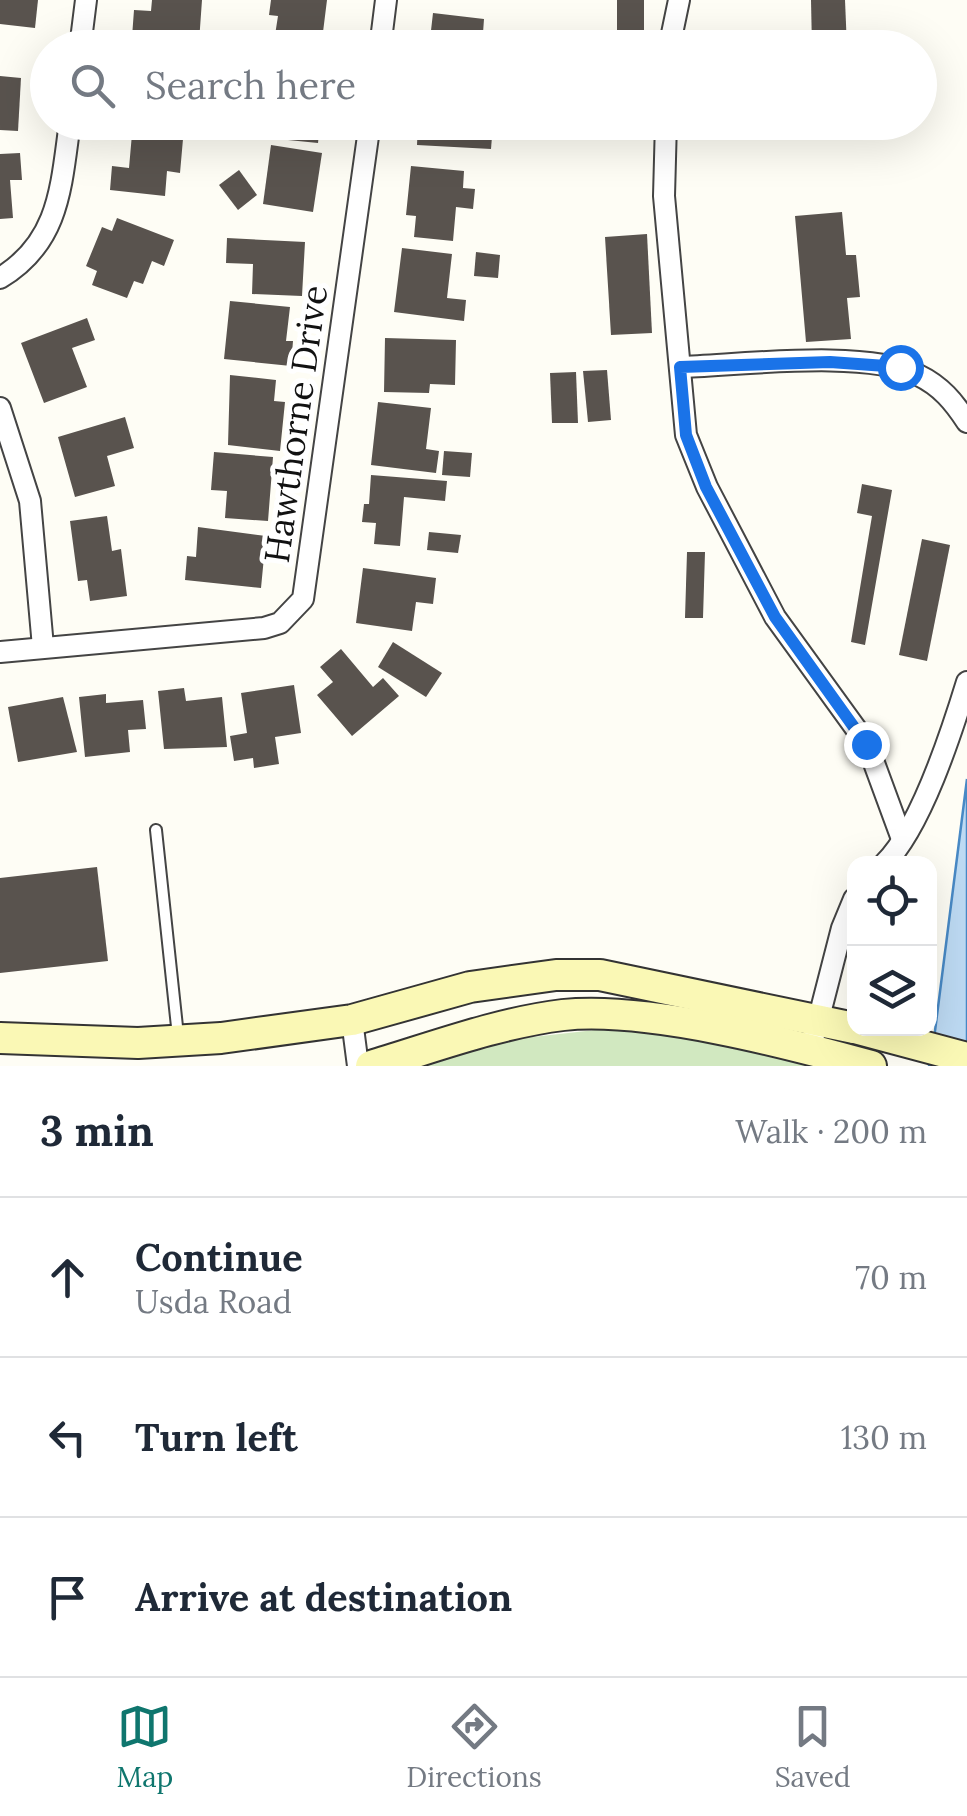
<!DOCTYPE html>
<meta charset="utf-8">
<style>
body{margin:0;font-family:Lora,serif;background:#f6f6f7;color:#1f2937}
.controls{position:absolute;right:30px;bottom:30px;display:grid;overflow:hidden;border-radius:20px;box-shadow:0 10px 40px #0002}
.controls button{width:90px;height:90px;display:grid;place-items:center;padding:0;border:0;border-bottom:2px solid #e0e1e3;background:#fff;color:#1f2937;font:50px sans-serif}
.stop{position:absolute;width:30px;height:30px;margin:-22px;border:8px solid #1a73e8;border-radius:50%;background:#fff}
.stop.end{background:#1a73e8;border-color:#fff;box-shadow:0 2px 10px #0008}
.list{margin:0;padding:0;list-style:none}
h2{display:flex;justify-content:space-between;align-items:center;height:130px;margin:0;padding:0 40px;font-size:42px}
h2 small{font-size:32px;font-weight:400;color:#747a83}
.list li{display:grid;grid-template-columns:65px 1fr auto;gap:30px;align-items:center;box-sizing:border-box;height:160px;padding:0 40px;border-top:2px solid #e0e1e3}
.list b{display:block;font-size:38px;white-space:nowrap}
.list p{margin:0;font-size:32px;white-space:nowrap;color:#747a83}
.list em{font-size:32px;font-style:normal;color:#747a83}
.icon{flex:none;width:55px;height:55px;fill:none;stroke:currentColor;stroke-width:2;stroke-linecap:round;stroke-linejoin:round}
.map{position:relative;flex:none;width:967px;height:1066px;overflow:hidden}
.search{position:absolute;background:#fff;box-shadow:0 10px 40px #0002;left:30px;right:30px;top:30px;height:110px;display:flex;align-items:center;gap:25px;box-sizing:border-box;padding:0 35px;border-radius:55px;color:#747a83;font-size:38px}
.sheet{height:610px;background:#fff}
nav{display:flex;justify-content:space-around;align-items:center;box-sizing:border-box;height:140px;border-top:2px solid #e0e1e3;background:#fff;font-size:28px;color:#747a83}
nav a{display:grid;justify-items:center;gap:5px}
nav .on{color:#0f766e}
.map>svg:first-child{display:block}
</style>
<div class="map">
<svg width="967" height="1066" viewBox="0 0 967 1066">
<rect width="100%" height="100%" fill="#fefdf5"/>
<!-- green -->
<path fill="#d1e8c0" d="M604,1029l97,8 117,29h-402l89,-26z"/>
<!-- water -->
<path fill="#bddaf3" stroke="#4889c5" stroke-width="2.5" d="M967,779v287h-38l6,-35z"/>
<!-- building -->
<g fill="#59534e">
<path d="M0,0h38l-3,28 -35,-4z"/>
<path d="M152,0h50l-3,42 -67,-5 2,-27 17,1z"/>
<path d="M271,0h56l-4,32 13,2 -2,14h-61l5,-32 -9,-1z"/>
<rect x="617" y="0" width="27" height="37"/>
<path d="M811,0h34l2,48h-35z"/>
<path d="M433,13l51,6 -1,14 19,2 -1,13h-72z"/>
<path d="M0,76l21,2 -3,53 -18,-1z"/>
<path d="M260,122h60l-2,21 -60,-6z"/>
<path d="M418,122l75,2 -2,25 -74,-4z"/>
<path d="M132,134l51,5 -3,34 -13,-2 -2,25 -55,-6 2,-24 17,2z"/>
<path d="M271,145l51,8 -9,59 -50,-8z"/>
<path d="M20,153l2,27h-12l3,38 -13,1v-65z"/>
<path d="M411,166l53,5 -1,17 12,1 -2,20 -17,-2 -3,34 -39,-4 2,-21 -10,-1z"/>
<path d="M239,170l18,25 -19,15 -19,-25z"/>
<path d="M842,212l4,43h10l4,42 -13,1 4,41 -45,3 -11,-126z"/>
<path d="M117,218l57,22 -10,26 -12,-5 -9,23 -9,-3 -7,17 -35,-13 5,-14 -11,-5 16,-39 10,4z"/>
<path d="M647,234l5,99 -41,2 -6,-98z"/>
<path d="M227,238l78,4 -3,54 -50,-2 1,-30 -27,-1z"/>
<path d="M402,248l50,6 -5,44 19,2 -2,21 -70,-9z"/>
<path d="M476,252l24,3 -2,23 -24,-2z"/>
<path d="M230,301l60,6 -4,34h7l-2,25 -67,-7z"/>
<path d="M87,318l8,22 -23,8 15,39 -43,16 -23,-60z"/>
<path d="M385,338l71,2 -1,45 -25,-1 -1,9 -45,-1z"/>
<path d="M607,370l4,50 -23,2 -5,-51z"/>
<path d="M576,372l2,51h-26l-2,-50z"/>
<path d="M230,375l46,5 -2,21 11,1 -5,49 -52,-6z"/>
<path d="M378,402l53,6 -5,41 13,2 -3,22 -65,-8z"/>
<path d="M125,417l9,31 -27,8 8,30 -40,11 -17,-60z"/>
<path d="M444,451l28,2 -2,24 -28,-2z"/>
<path d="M214,452l59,5 -5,64 -43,-3 2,-27 -16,-1z"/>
<path d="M371,475l76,6 -2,20 -41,-4 -4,49 -26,-2 2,-21 -14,-1 2,-18h5z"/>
<path d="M862,484l30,6 -27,155 -14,-3 21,-126 -15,-3z"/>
<path d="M107,516l5,35 9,-2 6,47 -37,5 -3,-21 -9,1 -8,-60z"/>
<path d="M198,527l68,9 -5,52 -76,-8 2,-24 9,1z"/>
<path d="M429,532l32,3 -3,18 -31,-3z"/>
<path d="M922,539l28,6 -23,116 -28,-6z"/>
<path d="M687,552h18l-2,66h-18z"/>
<path d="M363,568l73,10 -3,26 -17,-2 -4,29 -56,-8z"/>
<path d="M393,642l49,31 -16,24 -48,-30z"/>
<path d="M341,649l32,38 10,-9 16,18 -47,40 -35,-41 16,-13 -13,-15z"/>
<path d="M294,685l7,48 -26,4 4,27 -25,4 -1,-10 -19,3 -4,-25 17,-3 -6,-40z"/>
<path d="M184,688l2,13 36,-4 5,50 -63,2 -6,-58z"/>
<path d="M106,694v9l37,-3 3,29 -18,1 2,22 -45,5 -6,-60z"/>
<path d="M63,697l14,55 -59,10 -10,-55z"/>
<path d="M97,867l11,94 -108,12v-95z"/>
</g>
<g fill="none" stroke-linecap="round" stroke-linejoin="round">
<defs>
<path id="lane" d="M156,830l22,206"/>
<g id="street">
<path d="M80,48l6,-48"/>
<path d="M380,48l6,-48"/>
<path d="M669,48l10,-48"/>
<path d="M666,122l-2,74 22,239 21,52 68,130 92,127 35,95"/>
<path d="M0,278c60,-36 61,-92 70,-156"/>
<path d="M680,367c61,-2 185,-18 238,8 23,11 36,27 49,47"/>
<path d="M0,408l30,93 13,146"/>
<path d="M0,652l264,-24 16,-5 23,-24 67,-477"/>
<path d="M884,864c37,-36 68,-133 83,-182"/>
<path d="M352,1020l6,46"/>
<path d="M815,1033l27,-105 12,-29"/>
</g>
<g id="secondary">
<path d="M855,1028l112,30"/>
<path d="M0,1038l138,5 83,-5 131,-18 118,-33 86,-12h44l254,53"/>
<path d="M371,1066c63,-19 127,-43 192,-51 84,-9 225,28 308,51"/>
</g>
</defs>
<!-- lane casing -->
<use href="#lane" stroke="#444" stroke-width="14"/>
<!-- street casing -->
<use href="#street" stroke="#444" stroke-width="24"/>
<!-- secondary casing -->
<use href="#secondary" stroke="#333" stroke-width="34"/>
<!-- lane -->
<use href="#lane" stroke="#fff" stroke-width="10"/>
<!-- street -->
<use href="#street" stroke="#fff" stroke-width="20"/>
<!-- secondary -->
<use href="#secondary" stroke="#faf8b5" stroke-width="30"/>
</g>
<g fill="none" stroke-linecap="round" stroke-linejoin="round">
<!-- route -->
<path stroke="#1a73e8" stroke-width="12" d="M866,744l-91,-127 -69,-130 -20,-52 -6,-68 150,-5 70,5"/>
</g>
<g text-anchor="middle" stroke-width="10" stroke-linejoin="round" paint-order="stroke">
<!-- street labels -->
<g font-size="35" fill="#111" stroke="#fff">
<text transform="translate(296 424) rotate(-82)" y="12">Hawthorne Drive</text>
</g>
</g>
</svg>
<div class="controls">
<button><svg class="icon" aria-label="locate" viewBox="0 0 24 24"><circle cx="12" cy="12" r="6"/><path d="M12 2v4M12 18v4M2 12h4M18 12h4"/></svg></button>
<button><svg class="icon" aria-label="layers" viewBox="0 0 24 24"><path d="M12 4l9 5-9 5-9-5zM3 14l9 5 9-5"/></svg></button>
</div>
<div class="stop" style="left:900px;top:367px"></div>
<div class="stop end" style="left:866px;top:744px"></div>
<div class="search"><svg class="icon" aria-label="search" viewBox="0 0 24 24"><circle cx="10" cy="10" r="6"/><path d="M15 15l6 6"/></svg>Search here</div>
</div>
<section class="sheet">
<h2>3 min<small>Walk · 200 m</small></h2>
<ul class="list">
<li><svg class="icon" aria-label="ahead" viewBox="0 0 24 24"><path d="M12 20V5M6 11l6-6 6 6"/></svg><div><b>Continue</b><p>Usda Road</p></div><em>70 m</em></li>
<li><svg class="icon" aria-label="left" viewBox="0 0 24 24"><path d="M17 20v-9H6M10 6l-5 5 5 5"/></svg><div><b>Turn left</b></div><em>130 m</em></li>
<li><svg class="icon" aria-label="arrive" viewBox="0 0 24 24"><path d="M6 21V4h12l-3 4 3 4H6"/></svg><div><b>Arrive at destination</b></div></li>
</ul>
</section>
<nav>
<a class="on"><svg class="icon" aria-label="map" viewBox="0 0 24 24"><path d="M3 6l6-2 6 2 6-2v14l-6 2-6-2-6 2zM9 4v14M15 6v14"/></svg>Map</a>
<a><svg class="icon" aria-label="directions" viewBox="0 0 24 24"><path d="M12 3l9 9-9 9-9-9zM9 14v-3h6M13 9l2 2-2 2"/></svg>Directions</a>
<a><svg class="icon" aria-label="saved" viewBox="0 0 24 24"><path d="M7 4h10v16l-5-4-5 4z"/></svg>Saved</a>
</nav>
